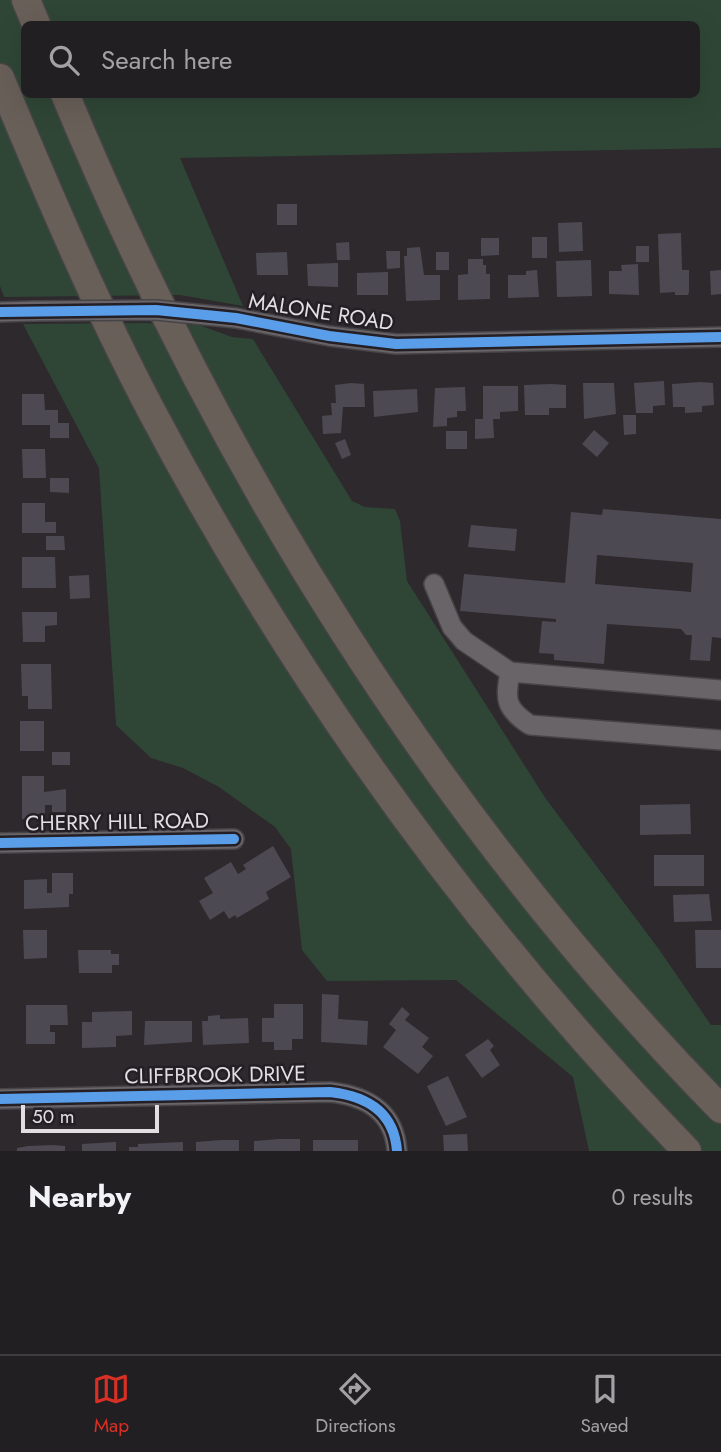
<!DOCTYPE html>
<style>
body{margin:0;font-family:Jost,sans-serif;background:#2e2c2f;color:#f1f3f6}
.scale{position:absolute;left:21px;bottom:18px;width:138px;box-sizing:border-box;padding-left:7px;border:4px solid #e2dee2;border-top:0;font-size:19px;line-height:24px;white-space:nowrap;color:#e2dee2;-webkit-text-stroke:5px #241f24;paint-order:stroke}
.list{margin:0;padding:0;list-style:none}
h2{display:flex;justify-content:space-between;align-items:center;height:91px;margin:0;padding:0 28px;font-size:30px}
h2 small{font-size:23px;font-weight:400;color:#a2a2a5}
.icon{flex:none;width:38px;height:38px;fill:none;stroke:currentColor;stroke-width:2;stroke-linecap:round;stroke-linejoin:round}
.map{position:relative;flex:none;width:721px;height:1151px;overflow:hidden}
.search{position:absolute;background:#221f22;box-shadow:0 7px 28px #0002;left:21px;right:21px;top:21px;height:77px;display:flex;align-items:center;gap:18px;box-sizing:border-box;padding:0 24px;border-radius:10px;color:#a2a2a5;font-size:26px}
.sheet{height:203px;background:#221f22}
nav{display:flex;justify-content:space-around;align-items:center;box-sizing:border-box;height:98px;border-top:2px solid #3f3d40;background:#221f22;font-size:19px;color:#a2a2a5}
nav a{display:grid;justify-items:center;gap:4px}
nav .on{color:#d93025}
.map>svg:first-child{display:block}
</style>
<div class="map">
<svg width="721" height="1151" viewBox="0 0 721 1151">
<rect width="100%" height="100%" fill="#2d292d"/>
<!-- green -->
<g fill="#2f4636" fill-rule="evenodd">
<path d="M0,0h721v148l-541,10 63,148 -63,-11 -176,2 -4,-11zM24,24h672v70h-672z"/>
<path d="M142,323l57,2 33,12 21,2 99,162 13,6 30,2 5,12 7,60 139,218 112,149 53,77h10v126h-132l-16,-74 -117,-97 -129,1 -25,-31 -11,-101 -16,-22 -56,-40 -36,-19 -32,-10 -35,-33 -17,-257 -76,-144z"/>
</g>
<!-- building -->
<g fill="#4c4952" fill-rule="evenodd">
<rect x="277" y="204" width="20" height="21"/>
<path d="M582,222l1,29 -24,1 -1,-29z"/>
<path d="M681,233l1,37h7v22l-1,3h-13v-3l-15,1 -2,-59z"/>
<rect x="532" y="237" width="15" height="21"/>
<path d="M481,238h18v17l-18,1z"/>
<path d="M349,242l1,18h-13l-1,-17z"/>
<rect x="636" y="246" width="13" height="16"/>
<path d="M420,247l4,28h16v25l-34,1 -2,-45h3v-8z"/>
<path d="M386,251h14v17l-13,1z"/>
<path d="M287,252l1,23h-31l-1,-22z"/>
<rect x="436" y="252" width="13" height="18"/>
<path d="M468,259h15v6h3v9h4v25l-32,1v-25l10,-1z"/>
<path d="M591,260l1,36 -35,1 -1,-36z"/>
<path d="M338,263v24l-30,-1 -1,-22z"/>
<path d="M638,264l1,31 -30,-1v-23h13l-1,-6z"/>
<path d="M537,270l2,27 -31,1v-23h18v-4z"/>
<path d="M721,270v24l-10,1 -1,-24z"/>
<path d="M388,272v23h-31v-22z"/>
<path d="M664,381l1,24 -12,1v7h-17l-2,-30z"/>
<path d="M700,382l13,1 1,22 -12,1v6l-17,1v-6h-12l-1,-23z"/>
<path d="M351,383l13,1 1,23h-22l-2,26 -18,1 -1,-18 10,-1 -1,-12h5l-1,-18z"/>
<path d="M583,383h31l2,31 -32,5z"/>
<path d="M552,384l14,1v23h-17v7h-24l-1,-30z"/>
<path d="M483,386h35v25l-18,1v7h-7l1,19 -19,1v-20h8z"/>
<path d="M465,387l1,24h-9v6l-10,1v8l-14,1 2,-39z"/>
<path d="M417,389l1,23 -44,5 -1,-26z"/>
<path d="M22,394h22l1,16h13v13h11v15h-19v-13h-28z"/>
<path d="M623,415h13v19l-12,1z"/>
<path d="M594,430l15,13 -12,14 -15,-13z"/>
<rect x="446" y="431" width="21" height="18"/>
<path d="M345,439l6,16 -9,4 -7,-16z"/>
<path d="M22,449h23l1,29h-23z"/>
<path d="M50,478h19v15l-19,-1z"/>
<path d="M22,503h23v19h11v11h-34z"/>
<path d="M603,509l118,10v119l-9,-1 -2,24 -20,-1 2,-25h-6l-5,-6 -74,-5 -3,40 -50,-4v-6l-15,-1 3,-32 14,1v-3l-96,-8 4,-37 101,9 6,-71 31,3zM597,555l96,8 -2,29 -96,-8z"/>
<path d="M471,525l46,4 -2,22 -47,-4z"/>
<path d="M46,536h18l1,14h-19z"/>
<path d="M22,557h33l1,31h-34z"/>
<path d="M89,575l1,23 -20,1 -1,-23z"/>
<path d="M22,612h35v13l-12,1v16h-22z"/>
<path d="M21,664h30l1,45h-24v-13h-6z"/>
<rect x="20" y="721" width="24" height="30"/>
<rect x="52" y="752" width="18" height="13"/>
<path d="M22,776h22v16l22,-3v23h-14v-7h-7v14h-23z"/>
<path d="M690,804l1,30 -51,1v-30z"/>
<path d="M273,846l18,31 -25,15 3,7 -32,19 -2,-3 -6,4 -5,-8 -14,9 -11,-19 14,-8 -9,-15 27,-16 7,12 8,-5 -3,-4z"/>
<rect x="654" y="855" width="50" height="31"/>
<path d="M52,873h21v21h-4v13l-45,2v-29l23,-1v14h5z"/>
<path d="M709,894l3,27 -38,1 -1,-27z"/>
<path d="M23,930h24v28l-23,1z"/>
<path d="M695,930h26v38h-25z"/>
<path d="M78,950h33v4h8v11h-7v8h-33z"/>
<path d="M322,994l17,1 -1,24 30,2 -1,24 -46,-3z"/>
<path d="M274,1004h29v35h-11v11h-18v-8h-12v-24h12z"/>
<path d="M26,1005h41l1,20h-18v7h5v12h-29z"/>
<path d="M402,1007l8,7 -5,6 24,18 -7,9 11,9 -15,18 -35,-27 13,-17 -7,-6z"/>
<path d="M132,1011v24l-16,1v11l-34,1v-26h10v-10z"/>
<path d="M220,1015v4l28,-1 1,25 -46,2 -1,-24h6v-5z"/>
<path d="M145,1021h47v21l-48,3z"/>
<path d="M488,1039l6,7 -4,4 10,15 -18,13 -17,-23z"/>
<path d="M448,1076l19,41 -21,9 -19,-40z"/>
<path d="M467,1134l1,17h-24l-1,-16z"/>
<path d="M279,1139h21v12h-46v-10z"/>
<path d="M221,1140h18v11h-43v-9z"/>
<rect x="313" y="1140" width="45" height="11"/>
<path d="M116,1142v9h-34v-7z"/>
<path d="M183,1142v9h-54v-4h9v-3z"/>
<path d="M53,1145l12,1v5h-48v-3l11,-2z"/>
</g>
<g fill="none" stroke-linecap="round" stroke-linejoin="round">
<defs>
<g id="minor">
<path d="M0,312l34,-1"/>
<path d="M236,318l93,18 67,8 325,-7"/>
<path d="M434,584l18,43 12,14 46,31 211,18"/>
<path d="M510,672c-5,28 -5,36 20,53l191,15"/>
<path d="M0,843l234,-4"/>
<path d="M0,1099l330,-7c36,4 64,19 67,59"/>
</g>
<g id="highway">
<path d="M26,0l10,24"/>
<path d="M0,78c47,113 95,226 152,334 143,270 323,520 535,739"/>
<path d="M65,94c155,374 372,725 656,1015"/>
</g>
</defs>
<!-- minor casing -->
<use href="#minor" stroke="#464446" stroke-width="22"/>
<!-- highway casing -->
<use href="#highway" stroke="#464446" stroke-width="31"/>
<!-- minor -->
<use href="#minor" stroke="#686468" stroke-width="19"/>
<!-- highway -->
<use href="#highway" stroke="#685f58" stroke-width="28"/>
<defs>
<path id="minor-bridge" d="M34,311l122,-1 80,8"/>
</defs>
<!-- minor-bridge casing -->
<use href="#minor-bridge" stroke="#464446" stroke-width="22" stroke-linecap="butt"/>
<!-- minor-bridge -->
<use href="#minor-bridge" stroke="#686468" stroke-width="19"/>
<defs>
<g id="cycleway">
<path d="M0,312l156,-2 80,8 93,18 67,8 325,-7"/>
<path d="M0,843l234,-4"/>
<path d="M0,1099l330,-7c36,4 64,19 67,59"/>
</g>
</defs>
<!-- cycleway casing -->
<use href="#cycleway" stroke="#241f24" stroke-width="15"/>
<!-- cycleway -->
<use href="#cycleway" stroke="#5a9eea" stroke-width="10"/>
</g>
<g text-anchor="middle" stroke-width="5" stroke-linejoin="round" paint-order="stroke">
<!-- street labels -->
<g font-size="21" fill="#e2dee2" stroke="#241f24">
<text transform="translate(321 312) rotate(9)" y="7">MALONE ROAD</text>
<text transform="translate(117 822) rotate(-1)" y="7">CHERRY HILL ROAD</text>
<text transform="translate(215 1075) rotate(-1)" y="7">CLIFFBROOK DRIVE</text>
</g>
</g>
</svg>
<div class="scale">50 m</div>
<div class="search"><svg class="icon" aria-label="search" viewBox="0 0 24 24"><circle cx="10" cy="10" r="6"/><path d="M15 15l6 6"/></svg>Search here</div>
</div>
<section class="sheet">
<h2>Nearby<small>0 results</small></h2>
<ul class="list">
</ul>
</section>
<nav>
<a class="on"><svg class="icon" aria-label="map" viewBox="0 0 24 24"><path d="M3 6l6-2 6 2 6-2v14l-6 2-6-2-6 2zM9 4v14M15 6v14"/></svg>Map</a>
<a><svg class="icon" aria-label="directions" viewBox="0 0 24 24"><path d="M12 3l9 9-9 9-9-9zM9 14v-3h6M13 9l2 2-2 2"/></svg>Directions</a>
<a><svg class="icon" aria-label="saved" viewBox="0 0 24 24"><path d="M7 4h10v16l-5-4-5 4z"/></svg>Saved</a>
</nav>
